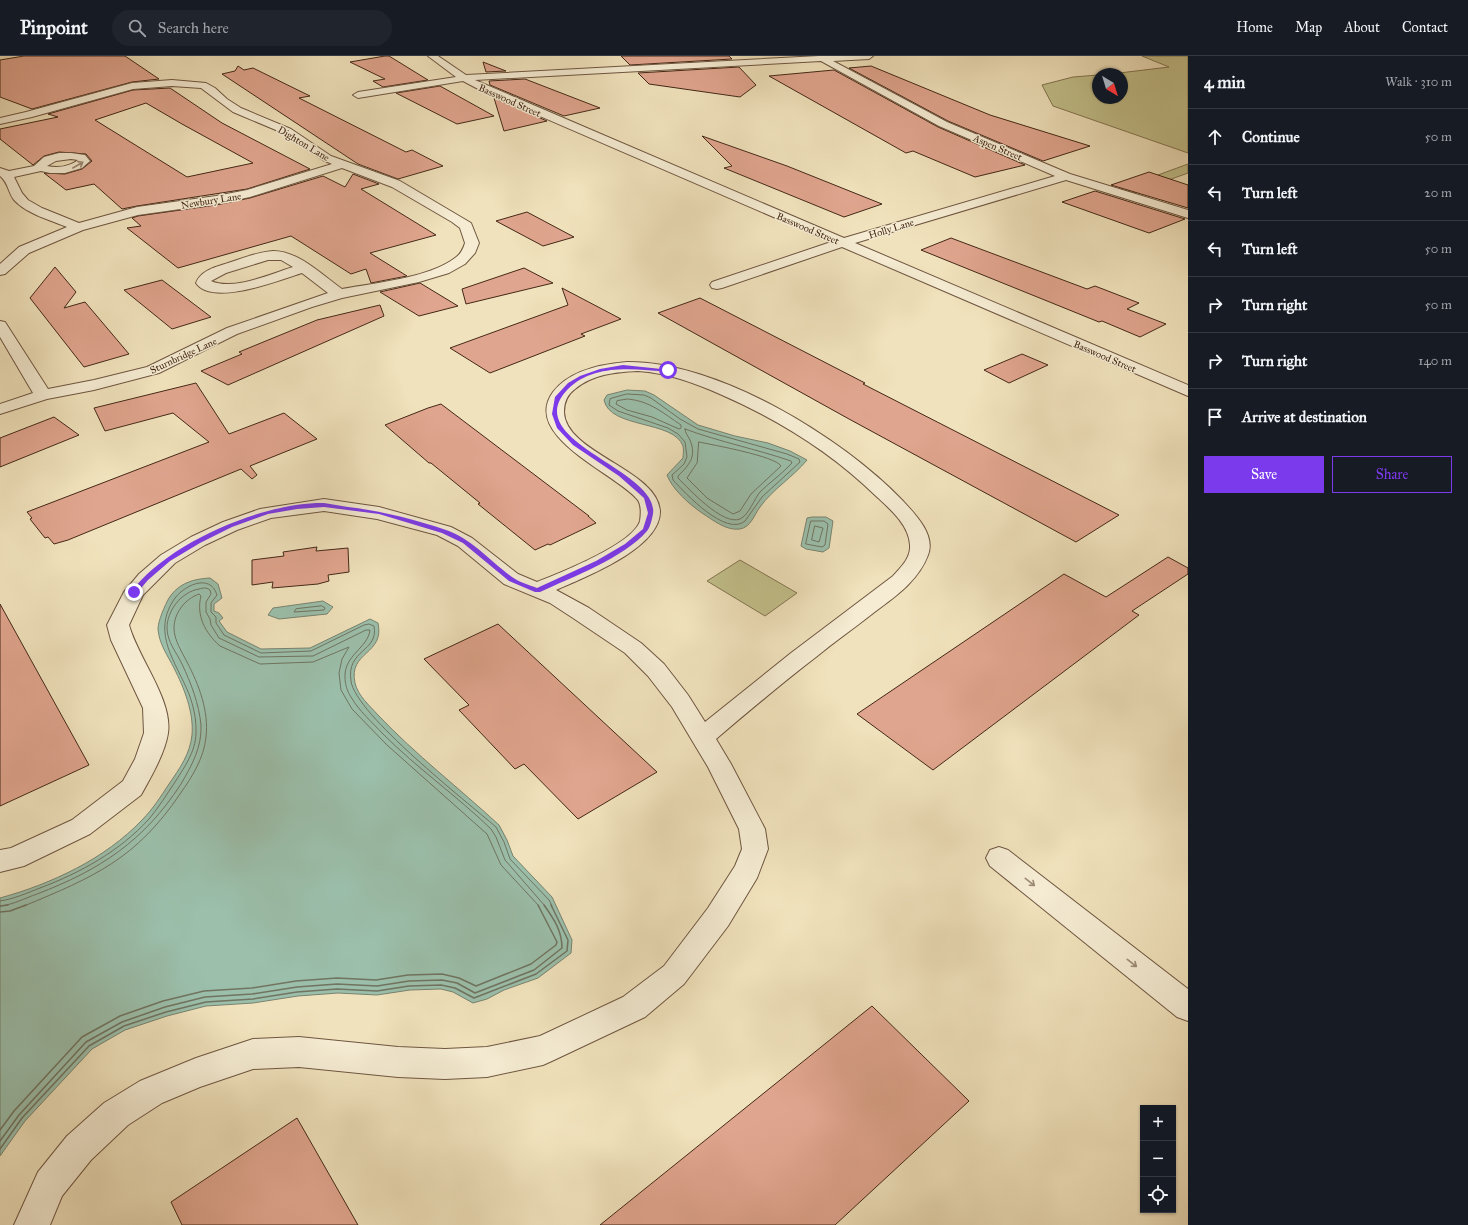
<!DOCTYPE html>
<meta charset="utf-8">
<style>
body{margin:0;font-family:"IM FELL Great Primer",serif;background:#20242c;color:#f1f3f6}
.controls{position:absolute;right:12px;bottom:12px;display:grid;overflow:hidden;border-radius:0px;box-shadow:0 1px 3px #0004}
.controls button{width:36px;height:36px;display:grid;place-items:center;padding:0;border:0;border-bottom:1px solid #363941;background:#171b24;color:#f1f3f6;font:20px sans-serif}
.compass{position:absolute;left:1092px;top:12px;width:36px;height:36px;border-radius:50%;background:#171b24;box-shadow:0 1px 3px #0004;rotate:142deg}
.stop{position:absolute;width:12px;height:12px;margin:-9px;border:3px solid #7c3aed;border-radius:50%;background:#fff}
.stop.end{background:#7c3aed;border-color:#fff;box-shadow:0 1px 4px #0008}
.list{margin:0;padding:0;list-style:none}
h2{display:flex;justify-content:space-between;align-items:center;height:52px;margin:0;padding:0 16px;font-size:17px}
h2 small{font-size:13px;font-weight:400;color:#9ea1a6}
.list li{display:grid;grid-template-columns:26px 1fr auto;gap:12px;align-items:center;box-sizing:border-box;height:56px;padding:0 16px;border-top:1px solid #363941}
.list b{display:block;font-size:15px;white-space:nowrap}
.list em{font-size:13px;font-style:normal;color:#9ea1a6}
.actions{display:flex;gap:8px;padding:12px 16px}
.actions a{flex:1;padding:9px 0;border:1px solid #7c3aed;border-radius:0px;text-align:center;font-size:14px;color:#7c3aed}
.actions .main{background:#7c3aed;color:#fff}
.icon{flex:none;width:22px;height:22px;fill:none;stroke:currentColor;stroke-width:2;stroke-linecap:round;stroke-linejoin:round}
.map{position:relative;flex:none;width:1188px;height:1169px;overflow:hidden}
header{display:flex;align-items:center;gap:24px;box-sizing:border-box;height:56px;padding:0 20px;background:#171b24;border-bottom:1px solid #363941}
header strong{font-size:19px}
nav{display:flex;gap:22px;margin-inline-start:auto;font-size:14px}
.search{width:280px;height:36px;background:#20242c;display:flex;align-items:center;gap:10px;box-sizing:border-box;padding:0 14px;border-radius:22px;color:#9ea1a6;font-size:15px}
main{display:flex}
aside{flex:1;background:#171b24}
.map>svg:first-child{display:block}
</style>
<header>
<strong>Pinpoint</strong>
<div class="search"><svg class="icon" aria-label="search" viewBox="0 0 24 24"><circle cx="10" cy="10" r="6"/><path d="M15 15l6 6"/></svg>Search here</div>
<nav><a>Home</a><a>Map</a><a>About</a><a>Contact</a></nav>
</header>
<main>
<div class="map">
<svg width="1188" height="1169" viewBox="0 0 1188 1169">
<rect width="100%" height="100%" fill="#f0e2bc"/>
<filter id="stains"><feTurbulence type="fractalNoise" baseFrequency=".005" numOctaves="4"/><feColorMatrix values="0 0 0 0 .2 0 0 0 0 .09 0 0 0 0 .02 0 0 0 .5 -.17"/></filter>
<radialGradient id="worn" r=".72"><stop offset=".6" stop-color="#630" stop-opacity="0"/><stop offset="1" stop-color="#630" stop-opacity=".3"/></radialGradient>
<!-- green -->
<g fill="#c2c08b" stroke="#837450">
<path d="M1142,0h46v97l-135,-47 -11,-21 31,-8 25,-2v23h24v-24h-11l58,-7z"/>
<path d="M1188,108v9l-55,20 -13,-4z"/>
<path d="M740,504l57,33 -32,23 -58,-35z"/>
</g>
<!-- water -->
<g fill="#9bbfab" stroke="#78836f">
<path d="M627,334l18,1 9,4 44,30 37,11 33,7 22,8 17,9c-14,17 -34,29 -47,47 -6,8 -9,20 -20,22 -14,2 -27,-9 -38,-16 -13,-9 -30,-24 -35,-38l16,-17c0,-3 1,-8 0,-12 -9,-26 -73,-17 -79,-46l3,-5z"/>
<path d="M812,461h14l7,4 -4,27 -6,4 -17,-3 -5,-3 6,-28z"/>
<path d="M210,522l8,6 4,14 -8,6v7l5,2 4,5 -4,3 8,11 34,17 49,-1 60,-29 8,4c7,32 -30,28 -23,60 3,13 15,23 23,32 38,40 81,73 121,110l8,15 6,16 39,41 20,43 -1,13 -33,25 -34,12 -17,9 -14,4 -20,-11 -12,-3 -31,1 -33,5 -39,-2 -40,3 -45,7 -47,3 -39,10 -42,14 -33,19 -67,72 -25,35v-258c51,-14 105,-39 142,-78 11,-11 19,-24 27,-36 11,-16 21,-30 23,-49 2,-23 -8,-47 -18,-67 -6,-12 -15,-24 -16,-39 0,-8 7,-24 11,-31 10,-15 24,-19 41,-20z"/>
<path d="M323,545l10,6 -6,7 -48,5 -11,-4 5,-7z"/>
</g>
<g fill="none" stroke-linecap="round" stroke-linejoin="round">
<!-- shore-far1 -->
<g stroke="#707460" stroke-width="1">
<path d="M627,338l17,1 7,3 29,21 18,10 89,25 12,5 1,3 -38,35 -17,24c-19,16 -59,-27 -72,-41l-1,-5 12,-11 3,-7 -2,-15 -7,-8 -10,-6 -50,-17 -9,-6 1,-6z"/>
<path d="M628,343c22,2 35,14 53,26v3l-2,1 -27,-12 -25,-7 -11,-6 1,-3z"/>
<path d="M685,373c35,13 71,20 106,32l1,2c-10,11 -22,19 -32,29 -6,7 -11,23 -20,27 -17,7 -51,-30 -62,-41v-2c11,-11 19,-19 12,-36 -2,-4 -5,-7 -5,-11z"/>
<path d="M699,386c14,3 76,14 82,24l-30,28 -11,17 -7,3 -26,-16 -20,-20 10,-15z"/>
<path d="M811,465h13l4,3 -3,21 -3,2 -16,-3z"/>
<path d="M815,470l8,2 -4,14 -7,-2z"/>
<path d="M322,550l3,2 -1,2 -30,2 2,-3z"/>
<path d="M0,845c14,-2 27,-8 40,-13 40,-15 80,-37 109,-69 10,-12 18,-25 26,-37 11,-17 22,-33 21,-53 0,-12 -3,-24 -7,-35 -13,-32 -37,-60 -16,-93 9,-15 37,-29 44,-6l-6,8v9l5,5v6l8,12 37,18 50,-2 53,-26 5,-1 5,2c5,26 -28,23 -23,55 4,33 116,121 145,146l8,15 6,17 39,41 3,6"/>
<path d="M0,850c13,-1 25,-8 37,-12 63,-24 107,-53 144,-110 11,-19 21,-37 20,-59 -2,-21 -10,-42 -19,-61 -5,-11 -15,-22 -15,-36 0,-17 14,-36 32,-39 4,-1 7,-2 11,1l1,4 -5,8v10l4,7 1,6 8,13 40,19 54,-1 53,-26h4c-2,18 -26,25 -25,47 0,7 2,14 6,20 8,14 21,25 32,37 34,34 74,62 108,95l5,8 9,23 40,46"/>
<path d="M24,850c70,-29 112,-47 156,-112 12,-17 24,-36 26,-57 3,-26 -7,-52 -19,-75 -5,-10 -13,-22 -13,-34 0,-15 11,-29 25,-34l2,2c-5,19 4,37 19,50l40,18 53,-2 36,-15 -7,12 -3,14 2,17 11,19 35,36 100,89 14,31 38,41"/>
</g>
<!-- shore -->
<g stroke="#707460" stroke-width="1.5">
<path d="M0,850l8,-1"/>
<path d="M0,856l10,-1 16,-6"/>
<path d="M0,1074l14,-19 68,-74 38,-21 43,-15 41,-10 48,-3 44,-7 41,-3 39,2 32,-5 34,-1 17,4 17,8 55,-22 25,-19 1,-3 -19,-37"/>
<path d="M0,1085l19,-26 67,-73 36,-20 43,-15 40,-10 47,-3 45,-7 40,-3 40,2 32,-5 33,-1 15,3 18,10 59,-23 28,-22c0,-17 -8,-29 -18,-43"/>
<path d="M0,1093l22,-31 67,-72 35,-20 42,-14 40,-10 47,-3 44,-7 40,-3 40,2 32,-5 32,-1 14,3 19,10 62,-24 31,-23 1,-11 -17,-35"/>
</g>
</g>
<!-- building -->
<g fill="#e0a58e" stroke="#442816" fill-rule="evenodd">
<path d="M24,0h101l34,23 -27,3 -100,27 -32,-12v-37z"/>
<path d="M385,0h4l39,24 -45,7 -10,-6 12,-2 -35,-17z"/>
<path d="M621,0h108l3,3 -102,6z"/>
<path d="M483,6l23,9 -20,1z"/>
<path d="M238,10l6,4 9,-2 57,28 -11,2 107,54 6,-2 31,16 -45,13 -40,-15 -136,-90 13,-3z"/>
<path d="M871,10l119,49 100,31 -47,15 -95,-40 -99,-53z"/>
<path d="M739,11l17,18 -16,12 -91,-13 -11,-11z"/>
<path d="M834,14l104,57 87,38 -50,12 -62,-26 -7,2 -137,-77z"/>
<path d="M525,23l75,29 -36,8 -74,-31 -1,-4z"/>
<path d="M440,30l54,30 -37,8 -61,-31z"/>
<path d="M170,32l52,35 88,46 -63,20 -110,17 -15,3 -28,-25 -28,6 -22,-17 21,1 17,-5 10,-8 -6,-7 -27,-2 -15,4 -11,9 -33,-26v-10l58,-12 -10,-3 85,-24zM146,47l36,21 71,39 -66,14 -92,-57z"/>
<path d="M494,42l53,23 -43,10z"/>
<path d="M702,80l85,30 95,38 -38,13 -120,-49 8,-2z"/>
<path d="M1149,116l39,13v23l-77,-23z"/>
<path d="M353,118l26,10 -18,5 75,46 -66,18 37,23 -36,7 -5,-14 -15,5 -60,-38 -113,32 -51,-40 14,-2 -9,-8 6,-2 78,-11 34,-7 73,-22 22,11z"/>
<path d="M1095,135l90,28 -36,14 -87,-31z"/>
<path d="M527,156l47,25 -31,9 -47,-25z"/>
<path d="M951,182l136,51 8,-3 44,17 -12,6 39,15 -26,13 -38,-16 -3,1 -178,-72z"/>
<path d="M55,211l21,25 -12,16 21,-6 44,52 -45,13 -54,-69z"/>
<path d="M524,212l29,15 -87,21 -4,-15z"/>
<path d="M162,224l49,37 -39,12 -48,-39z"/>
<path d="M420,227l38,23 -39,10 -39,-24z"/>
<path d="M562,232l59,31 -40,15 4,2 -95,37 -40,-25 118,-43z"/>
<path d="M700,242l165,85 -2,1 256,131 -43,27 -227,-123 -191,-106z"/>
<path d="M380,249l4,11 -156,69 -27,-14 41,-17 -3,-2 78,-32z"/>
<path d="M1022,298l26,11 -39,18 -25,-13z"/>
<path d="M196,327l33,51 55,-21 33,26 -67,27 7,9 -5,4 -11,-10 -173,71 -14,4 -6,-7 -3,1 -15,-19 2,-1 -5,-6 182,-70 -36,-29 -68,18 -11,-23z"/>
<path d="M441,348l148,112h-1l8,7 -46,22 -2,-1 -13,6 -57,-46 2,-1 -49,-40h-2l-44,-38 43,-17z"/>
<path d="M54,361l25,18 -79,32v-29z"/>
<path d="M317,491l-1,4 32,-3 1,24 -21,3 1,6 -11,3 -46,4 1,-6 -21,3v-25l32,-4 -1,-4z"/>
<path d="M1168,501l20,11v6l-56,37 7,4 -206,155 -76,-56 207,-140 42,23z"/>
<path d="M0,548l89,161 -89,41z"/>
<path d="M498,568l159,148 -79,47 -54,-55 -9,5 -56,-59 10,-5 -45,-46z"/>
<path d="M872,950l97,95 -134,124h-235z"/>
<path d="M297,1062l61,107h-176l-11,-23z"/>
</g>
<g fill="none" stroke-linecap="round" stroke-linejoin="round">
<defs>
<g id="minor">
<path d="M428,0h10l28,19 353,-19h54l-4,3 -36,2 114,61 123,52 118,36v8l-122,-38 -211,63 333,142v11l-346,-149 -120,41 -5,1 -5,-1 -2,-3 2,-3 119,-40 -351,-152 -17,-9 -105,17 -5,-3 5,-3 98,-15zM821,5l118,65 116,50 -211,62 -369,-158z"/>
<path d="M172,24l34,3 9,5 12,11 14,9 50,21 40,27 69,25 71,42 8,20 -4,10 -10,11 -16,9 -30,9 -77,16 -30,9 -75,27 -78,39 -65,17 -47,9 -47,15v-10l33,-11 -33,-56v-16l5,1 43,67 46,-9 53,-13 80,-39 101,-35 -26,-20c-22,7 -90,34 -106,10 5,-13 20,-16 32,-20 15,-5 30,-11 45,-12 26,0 49,24 69,38 32,-6 87,-11 113,-31 6,-4 8,-9 10,-15l-5,-15 -8,-6 -60,-35 -50,-19 -92,29 -34,7 -78,11 -55,15 -54,23 -24,21 -5,1v-11l19,-17 48,-20c-17,-7 -40,-13 -53,-27 -6,-8 -6,-18 -14,-24v-8l9,3 25,-5 10,-9 15,-4h12l14,2 5,6 -8,7 -17,5h-15l-9,-2 -27,6 8,16 6,7 14,8 37,15 58,-16 79,-11 31,-6 85,-26 -9,-4 -40,-27 -50,-21 -32,-24 -29,-2 -39,3 -101,28 -32,7v-6l26,-6 106,-29zM71,103l7,1c-9,7 -21,8 -31,6l9,-5zM268,204h13l12,7c-22,7 -60,24 -82,14l15,-8z"/>
<path d="M627,306c90,-1 215,75 276,139 12,13 33,34 25,54 -10,27 -35,43 -56,59 -19,15 -38,28 -56,43 -34,26 -67,54 -100,82l15,25 34,65 3,20 -11,29 -29,48 -44,58 -39,33 -91,43 -11,5 -56,12 -42,2 -47,-2 -99,-10 -46,2 -53,18 -38,16 -34,22 -37,35 -29,36 -12,29h-36l24,-53 29,-36 37,-33 36,-22 56,-23 57,-19 46,-2 99,10 47,2 42,-2 53,-11 83,-39 41,-31 44,-58 27,-42 7,-17 -3,-20 -31,-62 -36,-60 -24,-31 -23,-23 -52,-35 -23,-15 -46,-19 -46,-38 -21,-11 -60,-16 -53,-8 -53,7 -34,12 -32,15 -30,18 -32,32 -14,30c9,33 44,75 39,108 -3,20 -17,44 -27,62l-51,39 -66,32 -24,6v-22l11,-2 61,-28 51,-39 12,-22 9,-26 -1,-25 -32,-68 -4,-15 17,-33 15,-18 22,-19 30,-18 32,-15 37,-13 64,-10 55,8 72,20 21,11 46,36 19,8c23,-9 96,-38 103,-61 1,-7 2,-18 -4,-23 -22,-25 -115,-62 -83,-106 17,-22 49,-28 74,-30zM638,315c30,2 57,12 84,24 57,25 110,58 154,101 14,13 33,29 34,49 1,13 -9,22 -17,31l-102,77 -86,69 -17,-27 -24,-31 -23,-21 -52,-35 -33,-18c29,-13 105,-42 104,-79 -2,-41 -95,-58 -96,-99 0,-10 3,-17 11,-23 18,-15 41,-17 63,-18z"/>
<path d="M999,791l9,3 180,139v32l-11,-4 -187,-151 -4,-8 4,-8z"/>
</g>
</defs>
<!-- minor casing -->
<use href="#minor" stroke="#6f5640" stroke-width="2"/>
<!-- minor -->
<use href="#minor" fill="#f5ecd3" fill-rule="evenodd"/>
</g>
<!-- one-way arrows -->
<defs><path id="oneway-shaft" d="M-6 0H5M1.5-3L5.5 0L1.5 3" fill="none" stroke-width="1.6" stroke-linecap="round" stroke-linejoin="round"/></defs>
<g stroke="#9c8a74">
<use href="#oneway-shaft" transform="translate(78 109) rotate(-30)"/>
<use href="#oneway-shaft" transform="translate(1030 826) rotate(38)"/>
<use href="#oneway-shaft" transform="translate(1132 907) rotate(38)"/>
</g>
<!-- route -->
<path fill="#7c3aed" d="M623,309l48,5 -3,2c-33,-3 -74,-9 -100,17 -51,52 92,80 85,125 -1,5 -3,14 -6,17 -23,27 -75,46 -107,61h-5l-26,-11 -46,-38 -21,-10 -63,-19 -55,-7 -27,2 -29,5 -36,13 -32,16 -30,18 -22,19 -12,14 -5,-2c36,-49 132,-90 193,-89 8,1 16,3 24,4 33,4 66,12 98,23 26,9 44,31 66,47 7,5 17,8 25,11l59,-27 29,-17 18,-15 5,-16 -4,-15 -25,-22 -46,-31 -16,-17 -5,-14 3,-17 13,-14 12,-7 20,-7z"/>
<g text-anchor="middle" stroke-width="3" stroke-linejoin="round" paint-order="stroke">
<!-- far-street labels -->
<g font-size="10" fill="#442816" stroke="#f5ecd3">
<text transform="translate(510 44) rotate(24)" y="4">Basswood Street</text>
<text transform="translate(304 87) rotate(31)" y="4">Dighton Lane</text>
<text transform="translate(998 91) rotate(23)" y="4">Aspen Street</text>
<text transform="translate(211 144) rotate(-9)" y="4">Newbury Lane</text>
<text transform="translate(808 172) rotate(23)" y="4">Basswood Street</text>
<text transform="translate(891 172) rotate(-17)" y="4">Holly Lane</text>
<text transform="translate(183 299) rotate(-25)" y="4">Sturnbridge Lane</text>
<text transform="translate(1105 300) rotate(23)" y="4">Basswood Street</text>
</g>
</g>
<rect width="100%" height="100%" filter="url(#stains)"/>
<rect width="100%" height="100%" fill="url(#worn)"/>
</svg>
<div class="controls">
<button>+</button>
<button>−</button>
<button><svg class="icon" aria-label="locate" viewBox="0 0 24 24"><circle cx="12" cy="12" r="6"/><path d="M12 2v4M12 18v4M2 12h4M18 12h4"/></svg></button>
</div>
<svg class="compass" viewBox="-18 -18 36 36"><path d="M0-13l5 13h-10z" fill="#e53935"/><path d="M0 13l5-13h-10z" fill="#9ea1a6"/></svg>
<div class="stop" style="left:668px;top:314px"></div>
<div class="stop end" style="left:134px;top:536px"></div>
</div>
<aside>
<h2>4 min<small>Walk · 310 m</small></h2>
<ul class="list">
<li><svg class="icon" aria-label="ahead" viewBox="0 0 24 24"><path d="M12 20V5M6 11l6-6 6 6"/></svg><div><b>Continue</b></div><em>50 m</em></li>
<li><svg class="icon" aria-label="left" viewBox="0 0 24 24"><path d="M17 20v-9H6M10 6l-5 5 5 5"/></svg><div><b>Turn left</b></div><em>20 m</em></li>
<li><svg class="icon" aria-label="left" viewBox="0 0 24 24"><path d="M17 20v-9H6M10 6l-5 5 5 5"/></svg><div><b>Turn left</b></div><em>50 m</em></li>
<li><svg class="icon" aria-label="right" viewBox="0 0 24 24"><path d="M7 20v-9h11M14 6l5 5-5 5"/></svg><div><b>Turn right</b></div><em>50 m</em></li>
<li><svg class="icon" aria-label="right" viewBox="0 0 24 24"><path d="M7 20v-9h11M14 6l5 5-5 5"/></svg><div><b>Turn right</b></div><em>140 m</em></li>
<li><svg class="icon" aria-label="arrive" viewBox="0 0 24 24"><path d="M6 21V4h12l-3 4 3 4H6"/></svg><div><b>Arrive at destination</b></div></li>
</ul>
<div class="actions"><a class="main">Save</a><a>Share</a></div>
</aside>
</main>
